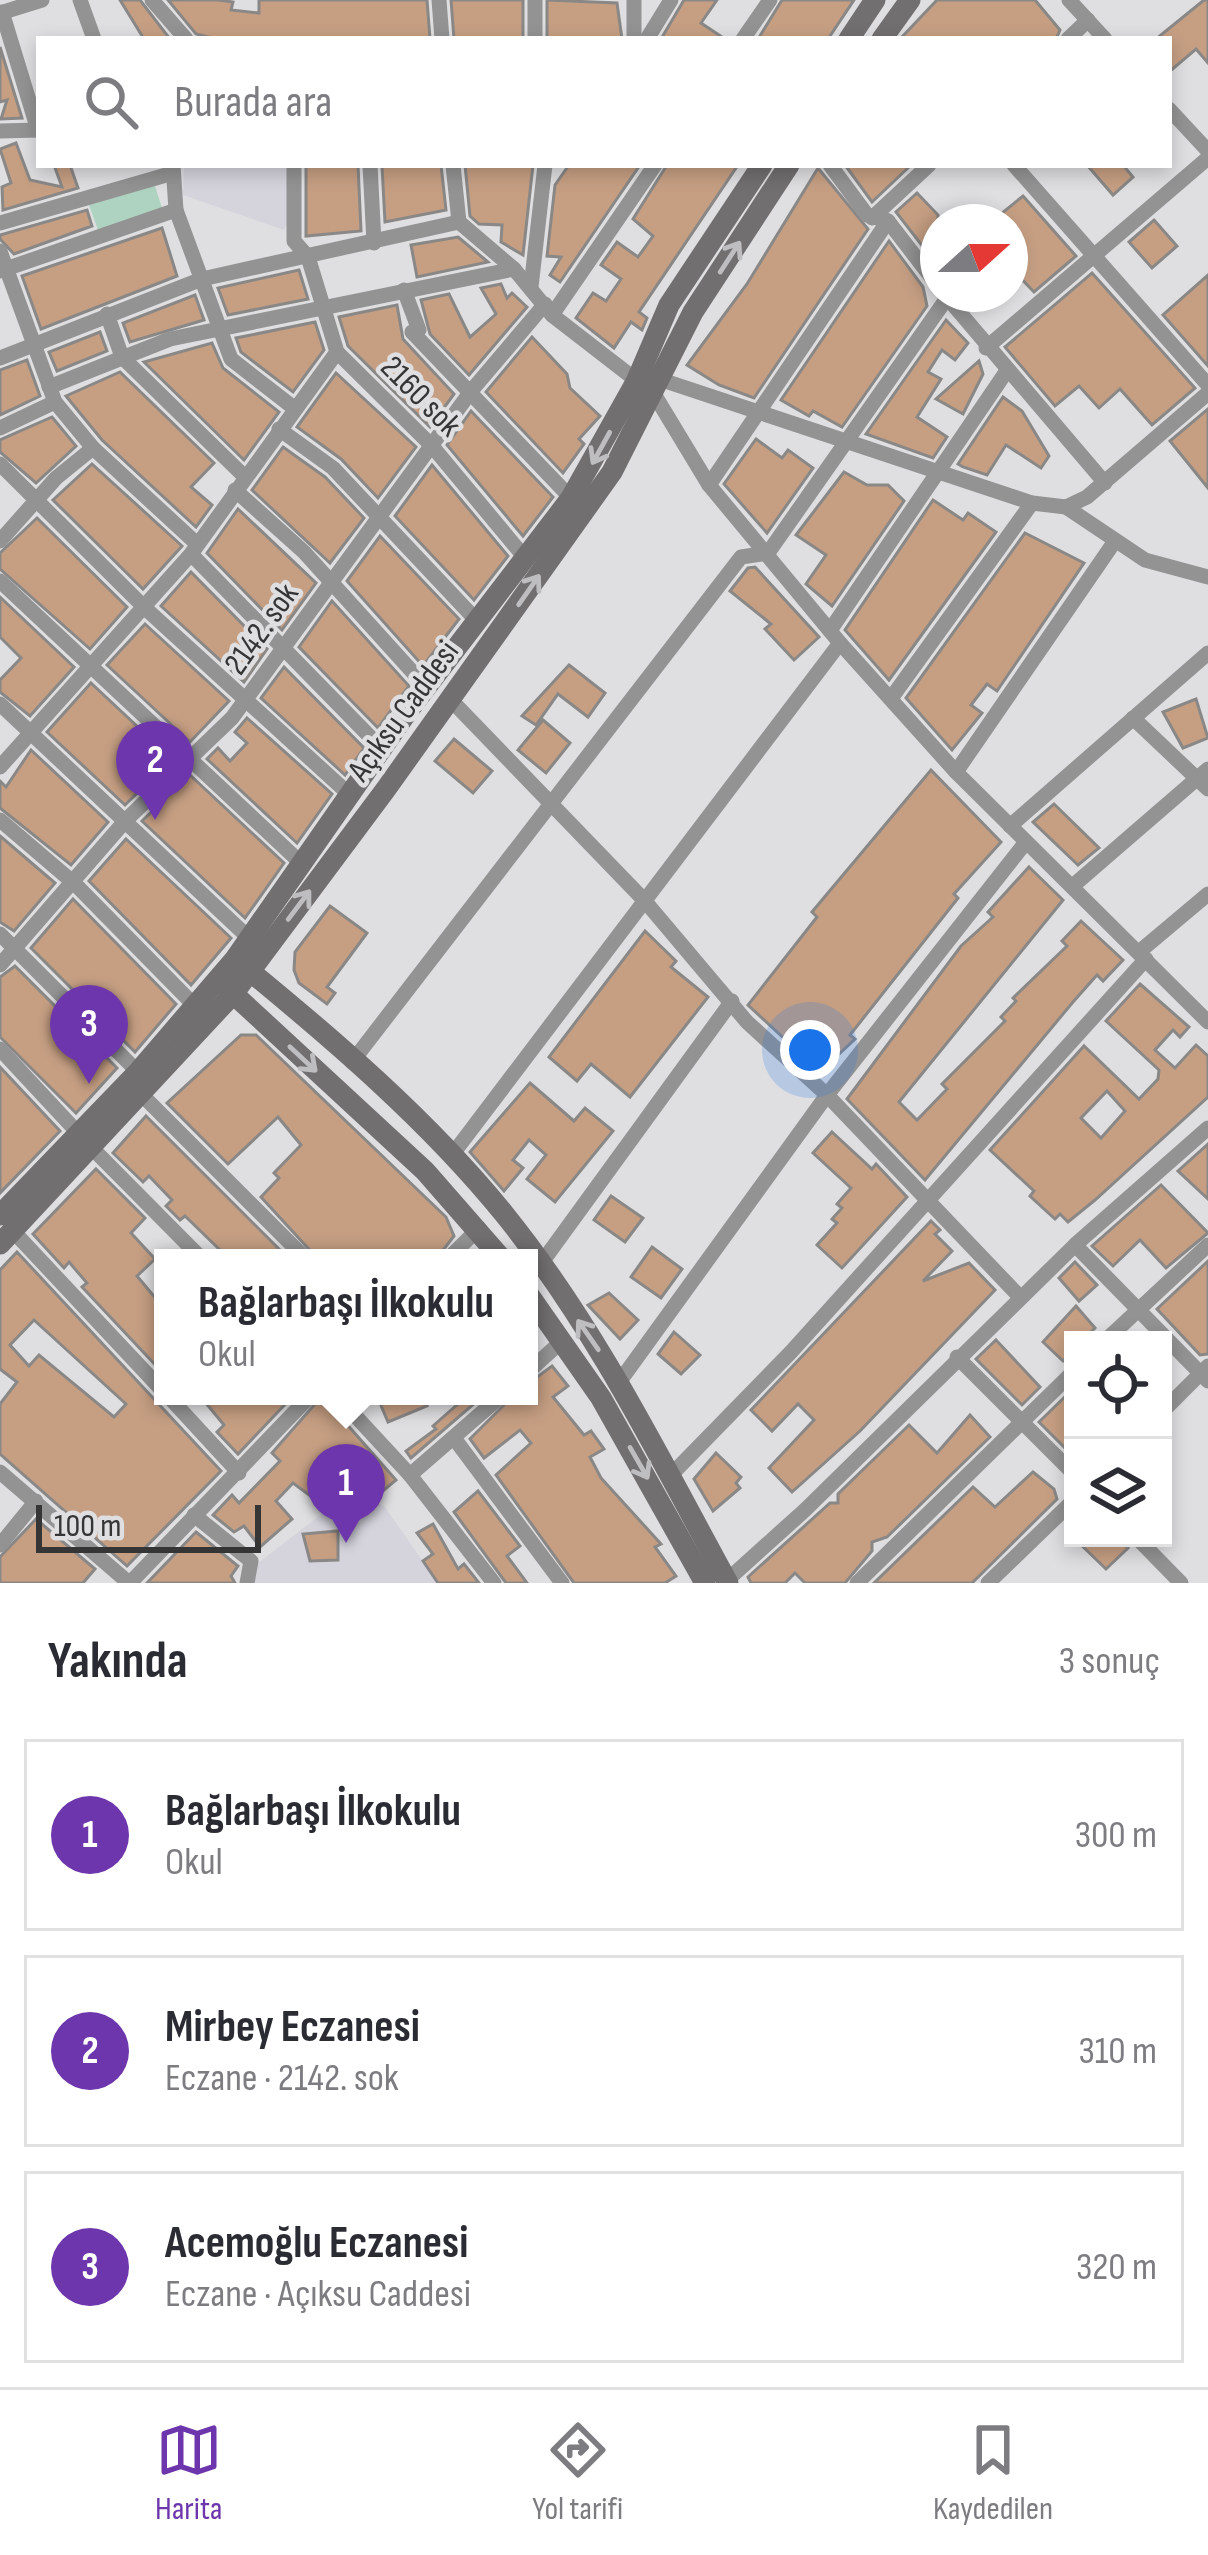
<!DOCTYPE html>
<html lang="tr">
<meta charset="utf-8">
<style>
body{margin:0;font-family:"Sofia Sans Condensed",sans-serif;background:#f7f7f7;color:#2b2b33}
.controls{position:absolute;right:36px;bottom:36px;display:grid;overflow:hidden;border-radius:0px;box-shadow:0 6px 18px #0003}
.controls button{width:108px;height:108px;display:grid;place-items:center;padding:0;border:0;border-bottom:3px solid #e1e1e2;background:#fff;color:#2b2b33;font:60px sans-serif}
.compass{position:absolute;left:920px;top:204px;width:108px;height:108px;border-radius:50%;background:#fff;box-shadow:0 6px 18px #0003;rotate:69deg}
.scale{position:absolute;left:36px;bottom:30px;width:225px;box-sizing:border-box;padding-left:12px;border:6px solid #353536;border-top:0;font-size:33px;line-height:42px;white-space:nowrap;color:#353536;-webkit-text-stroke:9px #dfdfe1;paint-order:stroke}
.you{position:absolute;left:810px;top:1050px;width:42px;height:42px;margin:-30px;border:9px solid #fff;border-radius:50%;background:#1a73e8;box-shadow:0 0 0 18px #1a73e833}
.badge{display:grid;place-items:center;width:78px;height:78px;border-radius:50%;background:#6d36ad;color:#fff;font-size:39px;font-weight:700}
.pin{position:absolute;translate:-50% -99px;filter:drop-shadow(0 3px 6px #0008)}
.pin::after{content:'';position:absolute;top:63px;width:42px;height:36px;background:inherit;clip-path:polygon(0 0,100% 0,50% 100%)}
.popup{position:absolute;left:154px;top:1249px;width:384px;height:156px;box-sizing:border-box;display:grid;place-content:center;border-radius:0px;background:#fff;filter:drop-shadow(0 3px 9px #0005);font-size:39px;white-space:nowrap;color:#7c7c81}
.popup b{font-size:45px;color:#2b2b33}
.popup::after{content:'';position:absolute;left:50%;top:100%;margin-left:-24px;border:24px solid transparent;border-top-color:#fff}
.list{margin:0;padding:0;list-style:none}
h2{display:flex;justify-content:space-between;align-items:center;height:156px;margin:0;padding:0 48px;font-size:51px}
h2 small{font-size:39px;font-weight:400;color:#7c7c81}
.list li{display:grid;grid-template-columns:78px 1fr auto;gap:36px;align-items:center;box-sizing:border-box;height:192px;margin:0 24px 24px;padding:0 24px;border:3px solid #e1e1e2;border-radius:0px}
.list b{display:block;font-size:45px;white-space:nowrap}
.list p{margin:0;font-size:39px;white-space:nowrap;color:#7c7c81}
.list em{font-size:39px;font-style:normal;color:#7c7c81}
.icon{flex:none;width:66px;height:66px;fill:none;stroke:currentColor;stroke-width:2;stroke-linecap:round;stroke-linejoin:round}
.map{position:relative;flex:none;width:1208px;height:1583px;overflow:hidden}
.search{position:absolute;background:#fff;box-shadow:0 6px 18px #0003;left:36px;right:36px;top:36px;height:132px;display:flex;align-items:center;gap:30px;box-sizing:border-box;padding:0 42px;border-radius:0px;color:#7c7c81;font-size:45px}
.sheet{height:804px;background:#fff}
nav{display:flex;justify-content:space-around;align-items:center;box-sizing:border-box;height:168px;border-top:3px solid #e1e1e2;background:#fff;font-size:33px;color:#7c7c81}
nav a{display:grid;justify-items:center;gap:6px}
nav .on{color:#6d36ad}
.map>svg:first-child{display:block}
</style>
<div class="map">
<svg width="1208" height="1583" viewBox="0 0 1208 1583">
<rect width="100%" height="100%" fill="#dfdfe1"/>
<!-- built -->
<g fill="#d5d4dd">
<path d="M184,165h109l-2,51 -7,14 -101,-35z"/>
<path d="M355,1488l30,19 53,76h-187l2,-16z"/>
</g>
<!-- green -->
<path fill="#aed4c1" d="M154,183l8,25 -64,22 -9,-25z"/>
<!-- building -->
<g fill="#c69f83" stroke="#8a8887" stroke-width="3" fill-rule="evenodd">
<path d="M120,0h20l30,39h-26z"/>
<path d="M168,0h50l15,2 -2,8 28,3v-13h168l3,39h-214l-20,-5z"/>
<path d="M451,0h72v39h-69z"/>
<path d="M547,0l70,3 5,36h-75z"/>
<path d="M717,0l-16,23 24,16h-64l23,-39z"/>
<path d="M782,0h72l-26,39h-70z"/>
<path d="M937,0h98l25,30 -4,9h-156z"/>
<path d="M1204,0h4v63l-12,-14 -27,23v-33h-13z"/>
<path d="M0,47l22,71 -21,1 6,-19 -7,2z"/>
<path d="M16,143l14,37 32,7 -8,-22h16l8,23 -75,22 -1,-23 9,-4 -11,-34z"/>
<path d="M306,165h52l3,66 -55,5z"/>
<path d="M441,165l5,45 -61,12 -3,-56z"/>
<path d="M465,165h68l-10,90 -22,-13 1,-17 -23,-1 -9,-8z"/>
<path d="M569,165h71l-80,117 -10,-7 11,-18 -14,-1 8,-71z"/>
<path d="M667,165h71l-99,147 8,6 -5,12 -11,-8 -17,26 -38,-30 17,-25 13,8 15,-22 -20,-14 16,-23 21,15 15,-21 -20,-17z"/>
<path d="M845,165h66l-39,37z"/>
<path d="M1087,165h36l10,12 -20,18z"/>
<path d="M818,168l50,61 -114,169 -35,-13 -32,-20 60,-81z"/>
<path d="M917,193l21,22v27l-11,10 -31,-40z"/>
<path d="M1023,196l53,60 -42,36 -24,-25v-45h-19z"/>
<path d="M87,210l5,16 -78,28 -14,-15v-4z"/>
<path d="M1154,220l23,26 -25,22 -23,-26z"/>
<path d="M162,228l15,48 -136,53 -19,-53z"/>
<path d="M458,237l30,25 -71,15 -6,-32z"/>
<path d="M889,241l34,46 4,19 -85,121 -29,-16 -4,5 -28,-16z"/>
<path d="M299,270l9,29 -80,16 -10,-27z"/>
<path d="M1092,273l103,115 -43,37 -32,-36 -21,19 -20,-22 -24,20 -50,-59z"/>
<path d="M1208,275v91l-45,-51z"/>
<path d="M501,284l6,14 5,-5 15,14 -58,68 -39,-41 -9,-34 28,-6 21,43 26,-23 -15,-26z"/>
<path d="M195,295l9,25 -74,22 -7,-19z"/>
<path d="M397,305l6,34 51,55 -24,33 -82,-81 -9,-29z"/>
<path d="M946,320l22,23 -13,17 -13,-10 -14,22 13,7 -24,38 30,20 -14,21 -67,-24z"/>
<path d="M315,322l9,28 -31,42 -52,-40 -5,-14z"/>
<path d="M100,332l7,19 -50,20 -8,-19z"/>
<path d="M532,337l35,37 3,14 30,28 -21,23 5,5 -21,29 -77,-81z"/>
<path d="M212,343l11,25 56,44 -35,48 -100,-98z"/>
<path d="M27,360l13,36 -40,19v-45z"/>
<path d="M979,361l4,13 -20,40 -27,-15z"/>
<path d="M120,372l94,91 -23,24 21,18 -16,22 -94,-87 -36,-44z"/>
<path d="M336,373l80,74 -38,51 -37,-39 -44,-32z"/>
<path d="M1003,397l19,14 27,45 -8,12 -35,-23 -19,30 -24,-8 -5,-3z"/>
<path d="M1208,409v79l-38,-47z"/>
<path d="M471,411l82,86 -30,39 -76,-91z"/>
<path d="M52,417l24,29 -40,37 -36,-31v-12z"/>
<path d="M756,439l26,19 6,-8 25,18 -46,65 -43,-49z"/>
<path d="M283,447l42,30 39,41 -34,45 -78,-73z"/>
<path d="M92,464l90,82 -39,43 -90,-89z"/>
<path d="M432,465l76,91 -34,44 -79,-84z"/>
<path d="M844,472l23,13h21l16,16 -72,105 -26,-22 20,-29 -30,-20z"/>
<path d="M933,500l30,20 5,-7 28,19 -107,148 -44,-50z"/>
<path d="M238,509l78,74 -34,47 -75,-77z"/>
<path d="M37,518l90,89 -37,42 -90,-80v-16z"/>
<path d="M1025,533l59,30 -87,128 -10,-7 -16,21 11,8 -30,37 -46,-52z"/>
<path d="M380,536l79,83 -36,47 -76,-85z"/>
<path d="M755,567l64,70 -25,23 -29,-31 6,-5 -41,-33 18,-23z"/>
<path d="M191,572l76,77 -23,33 -83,-76z"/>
<path d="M0,597l74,70 -44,49 -30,-24v-12l21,-22 -21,-21z"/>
<path d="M332,601l77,85 -31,42 -79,-81z"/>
<path d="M145,624l84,77 -39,41 -83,-77z"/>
<path d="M569,665l36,28 -17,24 -30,-23 -22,31 -14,-9z"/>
<path d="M284,667l80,81 -19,27 -84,-77z"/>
<path d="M91,683l81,76 -47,46 -78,-73z"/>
<path d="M1196,699l12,39 -25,10 -20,-36z"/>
<path d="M247,718l85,76 -35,49 -90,-84 11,-11 12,13 17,-18 -12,-11z"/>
<path d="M543,720l27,23 -24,30 -28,-23z"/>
<path d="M454,739l38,32 -19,22 -38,-32z"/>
<path d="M31,750l77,72 -37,43 -71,-57v-27l6,6z"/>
<path d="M931,770l70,72 -47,52 4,4 -108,137 5,4 -35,33 -72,-67 69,-88 -5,-5z"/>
<path d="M190,775l94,88 -39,55 -103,-97z"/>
<path d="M1054,804l45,44 -21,17 -45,-43z"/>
<path d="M0,836l55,47 -41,48 -14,-9z"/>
<path d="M126,839l105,99 -40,47 -102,-104z"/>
<path d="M1029,867l34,33 -164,202 18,18 30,-31 -5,-5 63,-63 -4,-4 15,-16 -3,-3 54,-52 -5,-5 19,-20 42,39 -20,21 -6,-6 -24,27 -148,178 -78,-81 114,-153 32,-29 -5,-5z"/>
<path d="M73,899l103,105 -41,48 -104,-104z"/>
<path d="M330,906l37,27 -40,54 8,6 -8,11 -28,-21 -5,-13 1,-18z"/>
<path d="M645,931l31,30 -5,6 37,30 -78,100 -39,-33 -14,17 -28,-24z"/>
<path d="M15,966l102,102 -41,45 -76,-76v-60z"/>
<path d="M1140,984l49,43 -9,10 -7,-7 -18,20 20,18 21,-23 12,11v41l-113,103 -27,22 -8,-8 -5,5 -25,-23 4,-5 -44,-41 94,-104 55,53 19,-20 1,-9 -53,-49zM1107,1091l18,20 -24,27 -20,-20z"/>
<path d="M241,1035h15l190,182 8,19 -17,22h-120l-56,-61 18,-19 -5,-5 27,-28 -23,-28 -50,47 -61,-61z"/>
<path d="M0,1067l60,64 -60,62z"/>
<path d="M530,1083l44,38 11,-13 28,23 -58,71 -28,-23 19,-24 -17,-15 -16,20 10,8 -19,23 -34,-39z"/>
<path d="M146,1116l142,142h-75l7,-8 -35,-34 -5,4 -14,-14 6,-6 -23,-24 -6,6 -30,-29z"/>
<path d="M832,1132l40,37 4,-5 31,33 -65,71 -25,-23 20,-22 -5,-4 10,-11 -5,-4 14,-16 -38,-35z"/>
<path d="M1208,1144v55l-30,-28z"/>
<path d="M96,1169l49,49 -14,15 24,26 -18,17 26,31 -1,65 -80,-85 5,-4 -18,-21 -5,6 -31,-34z"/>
<path d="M1161,1185l47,48 -42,35 -26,-28 -27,26 -21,-20z"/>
<path d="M611,1196l32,22 -18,24 -31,-22z"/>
<path d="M931,1221l9,9 -5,4 17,17 -29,30 46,-18 26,27 -135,141 -68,61 -23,-24 45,-48 -16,-16 -26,27 -21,-21z"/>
<path d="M652,1247l30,22 -21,29 -30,-21z"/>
<path d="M17,1252l204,219 -94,95 -127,-112v-50l17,-22 -17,-13v-99zM34,1320l92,84 -12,13 -75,-62 -10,11 -19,-21z"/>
<path d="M1208,1261v93l-8,1 -43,-46z"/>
<path d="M1075,1262l22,23 -18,16 -20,-23z"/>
<path d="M609,1293l29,27 -18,19 -32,-34z"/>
<path d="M1076,1306l19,22 -12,12h-10v11l-10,10 -20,-19z"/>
<path d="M674,1332l26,23 -19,19 -23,-20z"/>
<path d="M996,1340l44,47 -18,18 -46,-46z"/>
<path d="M552,1366l16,20 -15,11 31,38 7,-4 13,18 -14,8 11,21 60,66 -6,3 21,29 -11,7h-91l-78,-108 35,-32 -11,-13 -36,28 -14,-19 43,-43h16v-13z"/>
<path d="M1073,1389v67l-34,-34z"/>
<path d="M200,1396h93l-55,58 -21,-22 7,-7z"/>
<path d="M322,1396l74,84 -12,10 -41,-41 -21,22 15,15 -17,17 -27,-20 -17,18 16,18 -32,28 -16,-21 -10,6 -21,-17 19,-20 7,8 41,-42 -8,-8z"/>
<path d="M377,1396h46l4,10 -39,16z"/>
<path d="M467,1396h16l-72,62 -5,-7 30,-22 -3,-3z"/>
<path d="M970,1415l20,22 -103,100 -15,5v9l-27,32h-40l-10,-10 -10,10h-34l-3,-6 82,-74h8v-9l71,-69 28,28z"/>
<path d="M716,1453l25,24 -5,6 4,5 -27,23 -19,-32z"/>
<path d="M1033,1472l21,17 3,10 -85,84h-98l99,-96 22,20z"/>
<path d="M478,1491l42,55 -13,10 20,27h-21l-52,-71z"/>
<path d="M36,1519l59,50 -12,14h-83v-26z"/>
<path d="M433,1524l25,45 6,-5 15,19h-41l-15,-22 10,-7 -16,-21z"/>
<path d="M338,1531v29l-28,1 -7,-27z"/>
<path d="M196,1532l42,34 -7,10 4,7h-88z"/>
<path d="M1074,1538h43l11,10 -22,21z"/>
</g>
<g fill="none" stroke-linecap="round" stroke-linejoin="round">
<!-- street -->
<g stroke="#949393" stroke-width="15">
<path d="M80,0l14,39"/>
<path d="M152,0l34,39"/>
<path d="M439,0l3,39"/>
<path d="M1069,0l36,39"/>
<path d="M2,12l36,118"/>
<path d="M0,13l42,-13"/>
<path d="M535,39v-39"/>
<path d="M634,39v-39"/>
<path d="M647,39l24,-39"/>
<path d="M743,39l27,-39"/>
<path d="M1068,39l20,-19"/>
<path d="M1169,109l39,42"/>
<path d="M0,131l39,-1"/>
<path d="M173,165l3,45 55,149 63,49"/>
<path d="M294,165v76l14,16 29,95 95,94 94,113"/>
<path d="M370,165l4,78"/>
<path d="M453,165l6,57"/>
<path d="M830,165l37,50 21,6 50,65"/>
<path d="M1014,165l194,220"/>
<path d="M872,218l57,-53"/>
<path d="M0,223l173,-50"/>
<path d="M0,251l55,151 38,46 104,96"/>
<path d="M0,271l176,-61"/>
<path d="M531,287l14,-122"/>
<path d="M404,290l15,40 -7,2 159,166"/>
<path d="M944,294l161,189"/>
<path d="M107,314l15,43 123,120"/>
<path d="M552,315l103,-150"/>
<path d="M986,348l222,-190"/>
<path d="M0,358l202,-79 257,-57 55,47 38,46 102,79 55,91 131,158 116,129 252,250"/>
<path d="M659,379l373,124 34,4 21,-10 121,-104"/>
<path d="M49,387l121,-48 344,-70"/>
<path d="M0,428l55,-26"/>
<path d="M279,429l54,39 145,154"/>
<path d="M0,464l145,144 205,187"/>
<path d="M709,485l179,-264"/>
<path d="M235,490l69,62 123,136"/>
<path d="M1066,507l79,53 63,17"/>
<path d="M0,541l56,-63 37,-30"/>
<path d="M191,554l191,195"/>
<path d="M0,581l302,283"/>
<path d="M831,629l175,-257"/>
<path d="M892,697l140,-194"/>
<path d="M450,699l194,201 103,122 80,73 -207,286"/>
<path d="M0,704l250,235"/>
<path d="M1133,718l75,71"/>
<path d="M0,767l191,-213 146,-202"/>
<path d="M956,772l159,-231"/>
<path d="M0,820l75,64 120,122"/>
<path d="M1010,826l198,-173"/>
<path d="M1075,884l133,-115"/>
<path d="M0,934l138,138"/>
<path d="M1139,952l69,-58"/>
<path d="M0,965l126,-145 106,-102 240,-328 73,-86"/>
<path d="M0,1049l79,85"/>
<path d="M352,1062l389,-505 27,-4 179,-255"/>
<path d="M141,1094l164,164"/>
<path d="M90,1146l111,112"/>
<path d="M452,1155l388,-512"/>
<path d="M13,1231l150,160"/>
<path d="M1075,1245l133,136"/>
<path d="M449,1258l30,-30"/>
<path d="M540,1265l192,-264"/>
<path d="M1020,1297l-193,-202 199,-253"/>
<path d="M1106,1340l102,-95"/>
<path d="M957,1357l116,116"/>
<path d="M529,1371l34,-31"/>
<path d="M168,1396l71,77"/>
<path d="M337,1396l73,79 84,108"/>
<path d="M1163,1411l45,-45"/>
<path d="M454,1438l108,145"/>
<path d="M0,1472l129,111"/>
<path d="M410,1475l91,-79"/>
<path d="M671,1475l120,-123 355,-393"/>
<path d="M194,1515l57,46 -4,22"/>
<path d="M1137,1538l44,45"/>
<path d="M0,1545l36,-44"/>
<path d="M130,1583l180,-187"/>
<path d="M724,1583l81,-73 270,-265 133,-117"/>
<path d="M857,1583l216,-211"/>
<path d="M988,1583l85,-82"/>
</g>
<!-- secondary -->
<g stroke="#716f6f" stroke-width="21">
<path d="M849,39l26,-39"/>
<path d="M882,39l28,-39"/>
<path d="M240,963c92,75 190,159 265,252 91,113 154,242 223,368"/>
<path d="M227,988l198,183 76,87"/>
<path d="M0,1215l138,-143 97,-113 173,-248 163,-213 65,-116 33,-77 93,-140"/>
<path d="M0,1244l233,-250 153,-205 226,-317 81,-160 96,-147"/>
<path d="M529,1295l72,103 104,185"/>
</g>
</g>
<!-- one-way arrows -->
<defs><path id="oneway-shaft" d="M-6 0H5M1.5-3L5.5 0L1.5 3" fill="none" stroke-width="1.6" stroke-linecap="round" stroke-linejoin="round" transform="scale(3)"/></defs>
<g stroke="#bebdbf">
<use href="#oneway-shaft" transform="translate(730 257) rotate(-57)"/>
<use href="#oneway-shaft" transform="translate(601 448) rotate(119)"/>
<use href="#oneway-shaft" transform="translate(529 590) rotate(-55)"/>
<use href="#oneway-shaft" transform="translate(299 905) rotate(-53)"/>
<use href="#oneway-shaft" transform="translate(303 1059) rotate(43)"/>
<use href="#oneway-shaft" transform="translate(588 1335) rotate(-125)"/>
<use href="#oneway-shaft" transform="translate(639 1463) rotate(60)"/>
</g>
<g text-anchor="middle" stroke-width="9" stroke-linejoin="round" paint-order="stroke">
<!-- street labels -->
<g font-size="33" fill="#353536" stroke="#dfdfe1">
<text transform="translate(422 395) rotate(45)" y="12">2160 sok</text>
<text transform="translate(260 628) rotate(-55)" y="12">2142. sok</text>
<text transform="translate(402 710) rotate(-54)" y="12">Açıksu Caddesi</text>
</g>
</g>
</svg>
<div class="controls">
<button><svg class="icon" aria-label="locate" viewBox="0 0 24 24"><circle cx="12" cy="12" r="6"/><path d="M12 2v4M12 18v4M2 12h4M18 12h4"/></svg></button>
<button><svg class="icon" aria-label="layers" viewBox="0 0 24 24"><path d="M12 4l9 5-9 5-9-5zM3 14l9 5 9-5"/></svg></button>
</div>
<svg class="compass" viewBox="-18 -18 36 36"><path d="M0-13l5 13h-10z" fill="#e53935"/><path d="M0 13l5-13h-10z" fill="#7c7c81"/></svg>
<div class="scale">100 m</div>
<div class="you"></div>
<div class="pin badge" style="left:346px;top:1543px">1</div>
<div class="popup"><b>Bağlarbaşı İlkokulu</b>Okul</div>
<div class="pin badge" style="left:155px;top:820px">2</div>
<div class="pin badge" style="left:89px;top:1084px">3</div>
<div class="search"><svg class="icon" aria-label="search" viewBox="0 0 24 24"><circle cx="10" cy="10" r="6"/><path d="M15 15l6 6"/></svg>Burada ara</div>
</div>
<section class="sheet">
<h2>Yakında<small>3 sonuç</small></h2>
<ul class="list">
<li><span class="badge">1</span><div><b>Bağlarbaşı İlkokulu</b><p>Okul</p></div><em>300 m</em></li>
<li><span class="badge">2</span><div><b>Mirbey Eczanesi</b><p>Eczane · 2142. sok</p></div><em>310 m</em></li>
<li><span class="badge">3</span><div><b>Acemoğlu Eczanesi</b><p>Eczane · Açıksu Caddesi</p></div><em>320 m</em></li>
</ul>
</section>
<nav>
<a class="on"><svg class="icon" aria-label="map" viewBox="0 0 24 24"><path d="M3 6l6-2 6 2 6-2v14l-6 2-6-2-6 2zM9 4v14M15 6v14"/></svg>Harita</a>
<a><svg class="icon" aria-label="directions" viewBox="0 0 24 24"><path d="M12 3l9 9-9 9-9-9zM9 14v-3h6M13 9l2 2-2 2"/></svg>Yol tarifi</a>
<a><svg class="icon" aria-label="saved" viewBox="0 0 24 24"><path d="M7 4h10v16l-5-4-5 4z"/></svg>Kaydedilen</a>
</nav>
